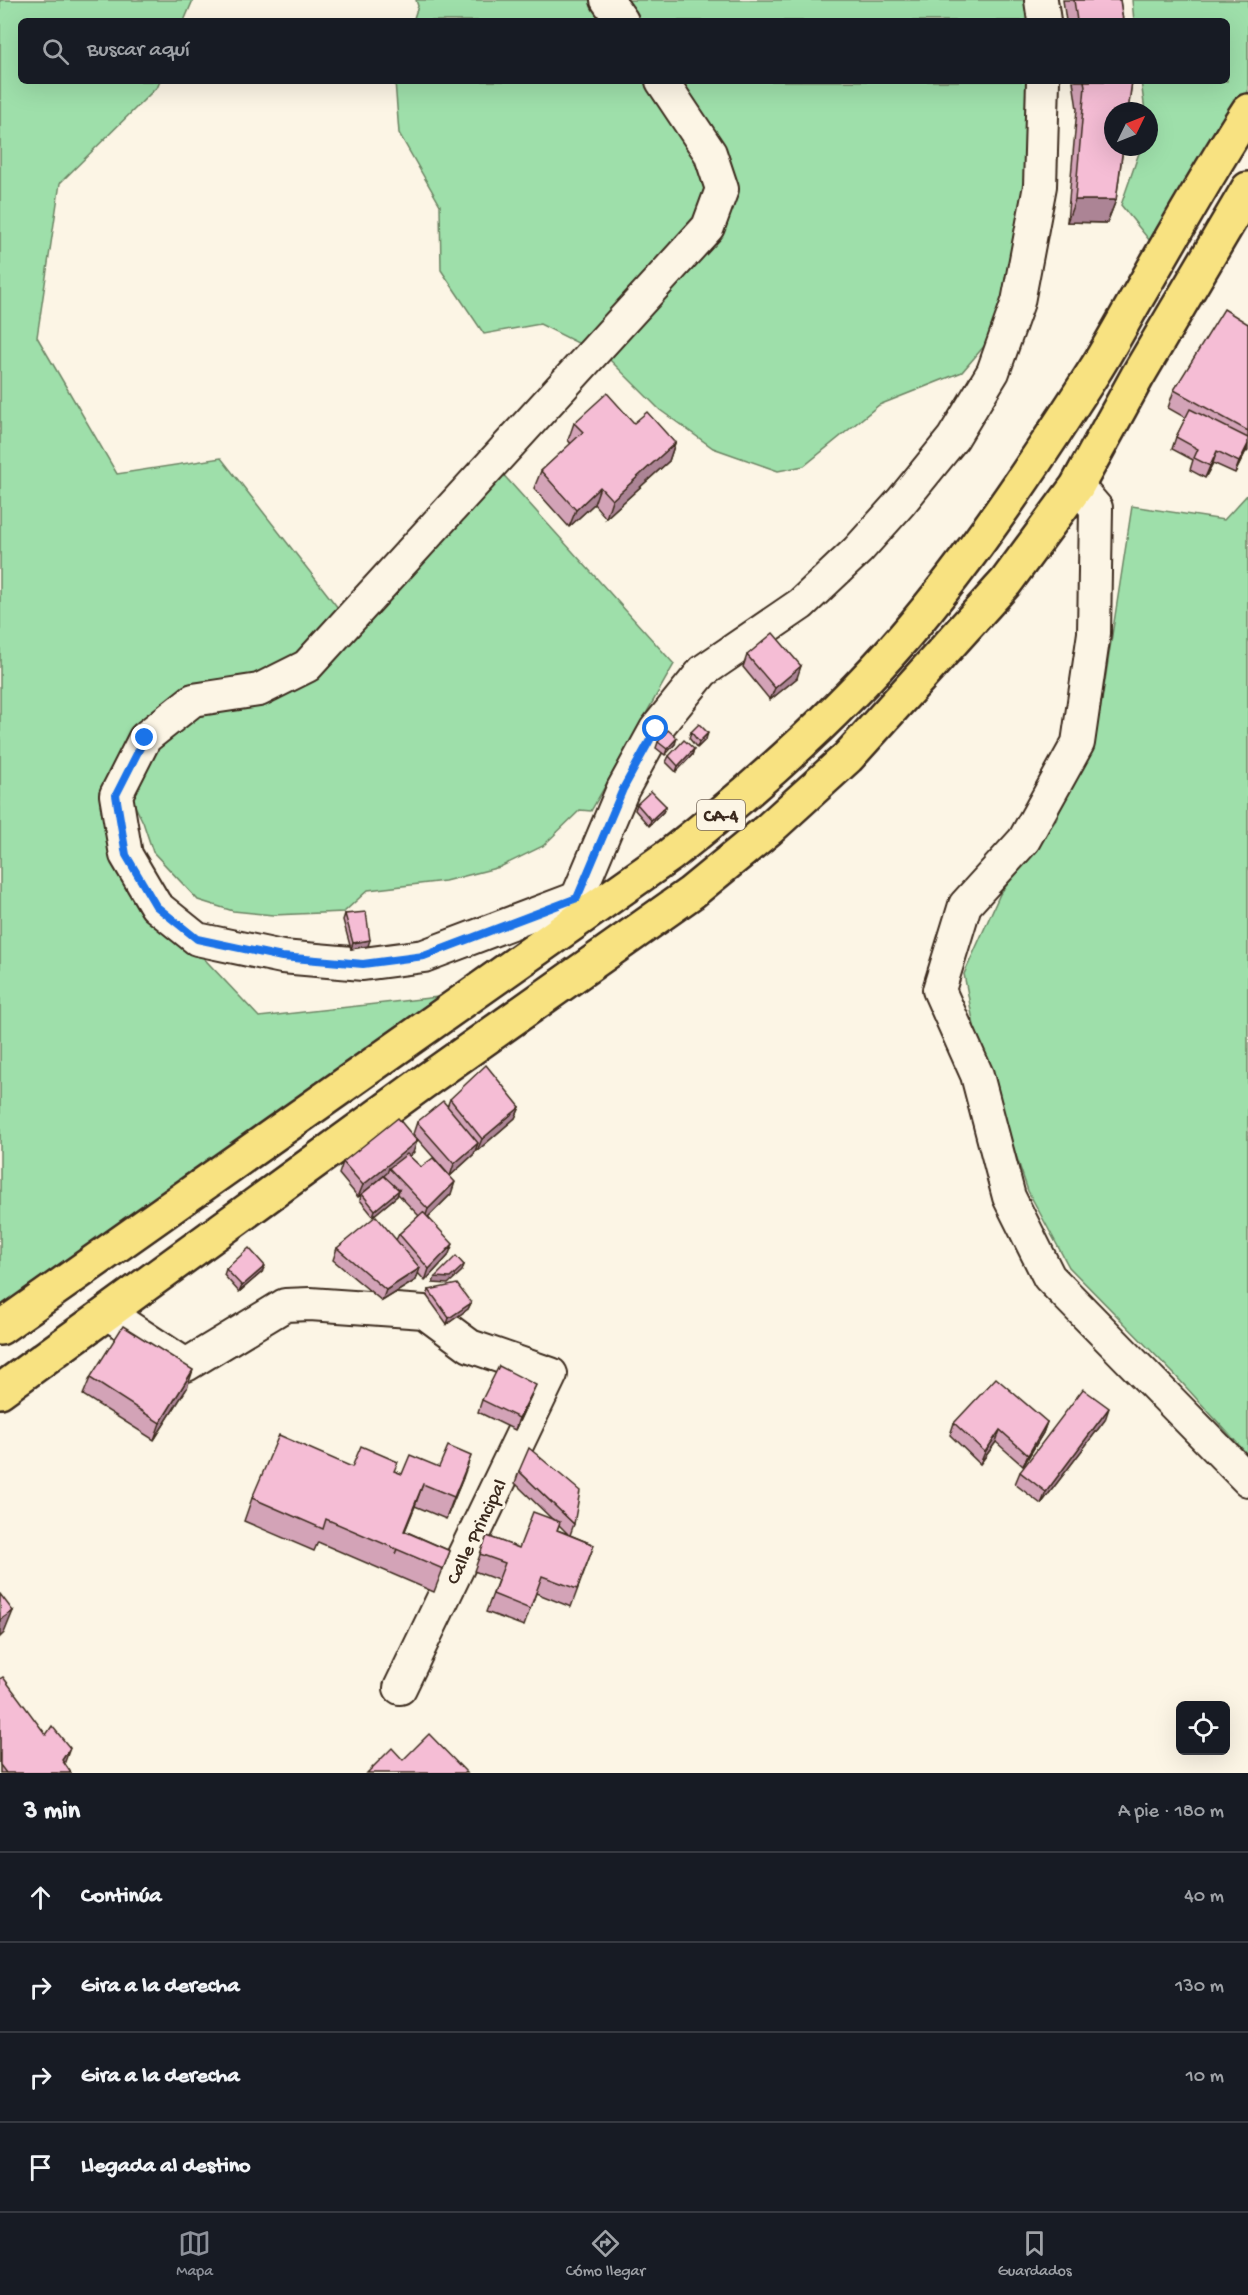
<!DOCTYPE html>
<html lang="es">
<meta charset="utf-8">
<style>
body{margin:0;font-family:"Gochi Hand",sans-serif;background:#242831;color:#f1f3f6}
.controls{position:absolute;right:18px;bottom:18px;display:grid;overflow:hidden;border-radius:9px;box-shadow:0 6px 24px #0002}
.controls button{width:54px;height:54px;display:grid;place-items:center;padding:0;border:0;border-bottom:2px solid #363941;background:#171b24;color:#f1f3f6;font:30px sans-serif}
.compass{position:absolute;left:1104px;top:102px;width:54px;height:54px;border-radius:50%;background:#171b24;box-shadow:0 6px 24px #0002;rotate:47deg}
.stop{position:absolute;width:18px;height:18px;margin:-14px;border:4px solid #1a73e8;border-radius:50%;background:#fff}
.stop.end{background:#1a73e8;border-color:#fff;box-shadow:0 2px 6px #0008}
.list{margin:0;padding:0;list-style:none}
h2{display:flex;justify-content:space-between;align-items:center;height:78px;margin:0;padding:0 24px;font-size:26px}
h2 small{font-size:20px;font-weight:400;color:#9ea1a6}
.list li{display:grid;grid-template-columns:39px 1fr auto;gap:18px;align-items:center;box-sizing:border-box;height:90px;padding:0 24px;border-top:2px solid #363941}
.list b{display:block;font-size:22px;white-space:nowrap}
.list em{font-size:20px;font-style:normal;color:#9ea1a6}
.icon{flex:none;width:33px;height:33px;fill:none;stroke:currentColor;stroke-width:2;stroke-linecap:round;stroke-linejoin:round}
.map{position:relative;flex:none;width:1248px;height:1773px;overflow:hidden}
.search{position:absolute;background:#171b24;box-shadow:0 6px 24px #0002;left:18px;right:18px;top:18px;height:66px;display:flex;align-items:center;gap:15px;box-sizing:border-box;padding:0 21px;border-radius:9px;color:#9ea1a6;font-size:22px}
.sheet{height:438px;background:#171b24}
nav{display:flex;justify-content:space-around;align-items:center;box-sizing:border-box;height:84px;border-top:2px solid #363941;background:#171b24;font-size:16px;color:#9ea1a6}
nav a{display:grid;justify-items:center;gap:3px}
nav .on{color:#8c9099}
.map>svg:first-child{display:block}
</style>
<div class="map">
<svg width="1248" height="1773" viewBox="0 0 1248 1773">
<rect width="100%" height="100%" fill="#fcf5e5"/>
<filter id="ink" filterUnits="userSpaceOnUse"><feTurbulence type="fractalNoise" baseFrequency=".0167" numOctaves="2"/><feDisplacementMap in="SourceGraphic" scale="12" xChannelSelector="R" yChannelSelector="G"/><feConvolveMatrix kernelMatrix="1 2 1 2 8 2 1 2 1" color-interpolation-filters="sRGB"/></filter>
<g filter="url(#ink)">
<!-- green -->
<g fill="#9edfaa" stroke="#6c8464" stroke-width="1.5">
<path d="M0,0h193l-9,21h-163v60h139l-2,5 -98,97 -23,154 80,137 104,-16 135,173 143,-161 175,194 -83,147 -11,-1 -37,36 -43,21 -55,14 -77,9 -24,22 -71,3 -40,-4 -35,-11 -45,-48 -10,-30 -8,-16 -22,19 81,123 65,69 179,-20 -174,135 -264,184z"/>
<path d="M416,0h630v21h-633l5,-15z"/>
<path d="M1132,0h116v141l-30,51 -60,59 -37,-46 20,-58h8v-36h-4l-4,-30h86v-60h-93z"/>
<path d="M395,81h652l-49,249 -36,42 -83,33 -75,61 -26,5 -65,-23 -53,-38 -52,-52 -68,-34 -56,10 -43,-64 -1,-65 -41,-72z"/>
<path d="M1248,494v961l-74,-81 -105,-107 -41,-76 -52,-155 -12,-62 36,-80 56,-74 44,-107 32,-207 92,14z"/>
</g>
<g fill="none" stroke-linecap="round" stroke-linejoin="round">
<defs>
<g id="minor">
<path d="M607,0l15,21"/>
<path d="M1041,0l3,21"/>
<path d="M1077,486l19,22 -2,125 -16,110 -54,97 -59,65 -26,85 38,85 32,122 40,80 199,203"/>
<path d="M577,898l-153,58 -61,8 -81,-7 -85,-18 -41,-33 -30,-51 -10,-60 29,-57 48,-38 66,-10 48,-24 401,-439 14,-38 -12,-36 -48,-72"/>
<path d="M596,906l-19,-8 46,-109 33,-60 47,-58 98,-67 57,-54 43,-48 52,-64 40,-66 25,-70 22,-116 3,-105"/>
<path d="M107,1313l79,52 99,-60 25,-1 114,8 46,34 81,28 -151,314"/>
</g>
<g id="trunk">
<path d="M0,1328l670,-473c84,-66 164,-137 234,-218 71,-83 132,-175 191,-267 15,-24 29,-50 43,-74 36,-62 71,-125 110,-185"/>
<path d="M0,1391l421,-307 270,-191 78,-64 79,-72 158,-175 71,-96 60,-109 111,-188"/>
</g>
</defs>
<!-- minor casing -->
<use href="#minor" stroke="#3b2a1e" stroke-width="36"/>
<!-- trunk casing -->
<use href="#trunk" stroke="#3b2a1e" stroke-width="38"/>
<!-- minor -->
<use href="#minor" stroke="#fcf5e5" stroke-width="32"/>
<!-- trunk -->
<use href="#trunk" stroke="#f8e281" stroke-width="33"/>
</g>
<!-- wall -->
<g fill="#d3a3b7" stroke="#3b2a1e" stroke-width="1.5" fill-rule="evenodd">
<path d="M1063,0h57l3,21h-57z"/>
<path d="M1073,81h59l-16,119 -9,23 -40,-1 10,-113z"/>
<path d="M1248,324v127l-1,1 -1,-1 -11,22 -22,-10 -8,15 -15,-8 3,-10 -21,-11 4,-12 10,-19 -18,-10 6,-18z"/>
<path d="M574,423h60l41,20 -6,18 -63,57 -12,-14 -25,23 -35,-39 7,-17 30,-27 -3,-4z"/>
<path d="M747,655l50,23 -27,22 -27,-33z"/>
<path d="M691,732l15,7 -9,9 -8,-10z"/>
<path d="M658,742l17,2 -10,11 -9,-7z"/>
<path d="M694,749l-2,6 -16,17 -10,-10 3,-6z"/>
<path d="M637,804l29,2 -3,6 -14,14 -14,-16z"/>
<path d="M345,914l23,32 -17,3 -8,-29z"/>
<path d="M450,1099l70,8 -5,11 -38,33 -1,-2 -2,5 -24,22 -37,-42 4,-12 30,-15z"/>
<path d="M413,1153l-4,3 42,38 -23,23 20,39 -23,25 -7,-8 -2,7 -34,21 -49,-41 4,-12 59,-8 3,-6 20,-18 -21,-22 -1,2 -24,20 -13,-16 1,-5 -3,2 -19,-23 4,-12z"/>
<path d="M226,1269l36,3 -23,20 -15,-17z"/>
<path d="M429,1290l42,13 -3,6 -21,15 -20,-28z"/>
<path d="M90,1378l97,10 -33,52 -71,-45z"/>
<path d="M531,1396l-16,34 -37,-18 4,-12z"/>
<path d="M1105,1420l-64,84 -26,-20 5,-12z"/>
<path d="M1047,1422l-4,11 -20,33 -27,-24 -16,22 -30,-29 4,-12z"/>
<path d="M352,1467l42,4 8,3 61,4 -17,41 -31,-13 -10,25 45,20 -16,41 -116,-50 -4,9 -70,-30 8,-23z"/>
<path d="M519,1471l55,53 -4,11 24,10 -23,62 -35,-14 -12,33 -38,-14 12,-32 -24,-9 13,-35 32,12 34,-28 -38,-37zM559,1525l9,9 -11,-4z"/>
<path d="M0,1679l46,56 25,38h-71z"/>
</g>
<!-- shaded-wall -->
<g fill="#ac8495" stroke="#3b2a1e" stroke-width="1.5">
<path d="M1075,200h41l-9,23 -40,-1z"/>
<path d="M675,443l-6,18 -63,57 6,-18z"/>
<path d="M1248,444l-2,7 -11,22 4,-11z"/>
<path d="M1217,451l-4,12 -8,15 5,-12z"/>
<path d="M600,487l-6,17 -25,23 7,-17z"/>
<path d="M801,666l-4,12 -27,22 5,-12z"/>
<path d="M708,733l-2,6 -9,9 2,-6z"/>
<path d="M677,738l-2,6 -10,11 2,-6z"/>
<path d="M694,749l-2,6 -16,17 2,-6z"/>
<path d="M666,806l-3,6 -14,14 2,-6z"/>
<path d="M370,940l-2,6 -17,3 2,-6z"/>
<path d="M520,1107l-5,11 -38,33 5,-12z"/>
<path d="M417,1141l-4,12 -22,17 -2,-2 -2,5 -29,24 5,-12z"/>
<path d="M478,1143l-4,11 -24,22 4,-12z"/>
<path d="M455,1182l-4,12 -27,27 4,-12z"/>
<path d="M399,1190l-2,6 -24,20 2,-6z"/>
<path d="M453,1244l-5,12 -23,25 4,-12z"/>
<path d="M464,1265l-2,6 -14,13 -15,-1 2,-6z"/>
<path d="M265,1266l-3,6 -23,20 3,-6z"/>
<path d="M420,1268l-4,12 -34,21 4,-11z"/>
<path d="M471,1303l-3,6 -21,15 2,-6z"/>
<path d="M193,1370l-6,18 -33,52 6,-17z"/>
<path d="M536,1385l-5,11 -16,34 4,-12z"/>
<path d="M1109,1408l-4,12 -64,84 5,-12z"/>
<path d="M1047,1422l-4,11 -20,33 5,-11z"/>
<path d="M1000,1430l-4,12 -16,22 5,-12z"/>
<path d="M471,1456l-8,22 -17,41 8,-22z"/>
<path d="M423,1484l-8,22 -20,48 9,-23z"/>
<path d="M13,1611l-9,22 -4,4v-17z"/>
<path d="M70,1748l-8,22v-10z"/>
</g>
<!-- building -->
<g fill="#f5bdd5" stroke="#3b2a1e" stroke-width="1.5">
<path d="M1074,0h46l3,21h-46z"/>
<path d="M1084,81h48l-4,30h-15v36h10l-7,53h-41l10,-114z"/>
<path d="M1224,309l24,15v107l-74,-41z"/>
<path d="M607,393l27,30 13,-11 28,31 -63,57 -12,-13 -24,23 -35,-39 42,-39 -9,-9z"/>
<path d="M1190,409l58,29v6l-9,18 -22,-11 -7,15 -16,-8 4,-9 -22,-12z"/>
<path d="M773,633l28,33 -26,22 -28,-33z"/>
<path d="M699,724l9,9 -9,9 -8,-10z"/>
<path d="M668,730l9,8 -10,11 -9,-7z"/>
<path d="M684,740l10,9 -16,17 -9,-10z"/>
<path d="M651,791l15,15 -15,14 -14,-16z"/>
<path d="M366,912l4,28 -17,3 -8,-29z"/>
<path d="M486,1065l34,42 -38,32 -32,-40z"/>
<path d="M443,1101l35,42 -24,21 -37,-42z"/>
<path d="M398,1118l19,23 -54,44 -20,-23z"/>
<path d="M407,1154l14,13 12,-9 22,24 -27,27 -39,-41z"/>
<path d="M384,1176l15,14 -24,20 -13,-16z"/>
<path d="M423,1212l30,32 -24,25 -30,-35z"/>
<path d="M376,1216l44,52 -34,22 -49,-42z"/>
<path d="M249,1248l16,18 -23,20 -16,-17z"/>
<path d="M456,1256l8,9 -14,13 -15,-1z"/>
<path d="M457,1284l14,19 -22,15 -20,-28z"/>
<path d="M123,1326l70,44 -33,53 -70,-45z"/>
<path d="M499,1366l37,19 -17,33 -37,-18z"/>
<path d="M996,1378l51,44 -19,33 -28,-25 -15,22 -31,-29z"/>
<path d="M1083,1389l26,19 -63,84 -26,-20z"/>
<path d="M279,1435l73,32 9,-21 37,16 -4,9 8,3 8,-19 29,12 9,-21 23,10 -17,41 -31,-13 -19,47 46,20 -7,18 -117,-50 -3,10 -71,-31z"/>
<path d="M529,1448l51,43 -6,33 -55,-53z"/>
<path d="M533,1512l27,10 -3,8 37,15 -17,44 -35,-13 -12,33 -37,-15 12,-31 -25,-9 7,-18 32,12z"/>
<path d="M0,1594l13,17 -13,9z"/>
<path d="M3,1677l43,58 6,-9 18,22 -8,12 9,13h-65l-6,-8v-86z"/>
<path d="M429,1734l38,39h-100l25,-25 11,12z"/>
</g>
</g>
<g fill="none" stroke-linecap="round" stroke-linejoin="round" filter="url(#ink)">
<!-- route -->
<path stroke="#1a73e8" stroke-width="8" d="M145,738l-29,57 10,60 30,51 41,33 85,18 81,7 61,-8 153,-58 46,-109 33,-60"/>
</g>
<g text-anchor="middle" stroke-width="6" stroke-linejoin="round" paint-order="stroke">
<!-- shield labels -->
<rect fill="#fcf5e5" stroke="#75675a" stroke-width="1.5" x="697" y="800" width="48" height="30" rx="4.5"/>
<g font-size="18" font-weight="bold" fill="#3b2a1e">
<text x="721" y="821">CA-4</text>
</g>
<!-- street labels -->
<g font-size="20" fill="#3b2a1e" stroke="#fcf5e5">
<text transform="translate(475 1531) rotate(-64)" y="7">Calle Principal</text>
</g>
</g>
</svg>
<div class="controls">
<button><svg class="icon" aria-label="locate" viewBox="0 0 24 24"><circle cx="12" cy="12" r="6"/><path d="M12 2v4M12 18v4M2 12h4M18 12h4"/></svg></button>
</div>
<svg class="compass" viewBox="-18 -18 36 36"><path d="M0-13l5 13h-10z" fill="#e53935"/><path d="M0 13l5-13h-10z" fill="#9ea1a6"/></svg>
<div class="stop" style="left:656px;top:729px"></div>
<div class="stop end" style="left:145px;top:738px"></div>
<div class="search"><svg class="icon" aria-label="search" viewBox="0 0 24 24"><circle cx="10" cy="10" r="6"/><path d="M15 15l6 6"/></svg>Buscar aquí</div>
</div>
<section class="sheet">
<h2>3 min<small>A pie · 180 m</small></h2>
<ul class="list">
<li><svg class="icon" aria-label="ahead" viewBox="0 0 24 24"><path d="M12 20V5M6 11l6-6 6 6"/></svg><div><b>Continúa</b></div><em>40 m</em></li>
<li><svg class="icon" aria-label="right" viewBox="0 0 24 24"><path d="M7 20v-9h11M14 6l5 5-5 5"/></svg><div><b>Gira a la derecha</b></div><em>130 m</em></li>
<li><svg class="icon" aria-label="right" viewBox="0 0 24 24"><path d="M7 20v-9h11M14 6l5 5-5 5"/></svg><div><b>Gira a la derecha</b></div><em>10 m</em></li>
<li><svg class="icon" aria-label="arrive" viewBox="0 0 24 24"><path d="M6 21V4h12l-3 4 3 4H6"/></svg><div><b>Llegada al destino</b></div></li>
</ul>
</section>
<nav>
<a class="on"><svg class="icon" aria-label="map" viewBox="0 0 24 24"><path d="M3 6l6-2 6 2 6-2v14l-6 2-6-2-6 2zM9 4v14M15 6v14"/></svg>Mapa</a>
<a><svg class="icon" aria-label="directions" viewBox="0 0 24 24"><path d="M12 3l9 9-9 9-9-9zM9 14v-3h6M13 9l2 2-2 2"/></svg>Cómo llegar</a>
<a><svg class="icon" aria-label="saved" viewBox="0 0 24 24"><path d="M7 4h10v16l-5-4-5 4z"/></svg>Guardados</a>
</nav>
